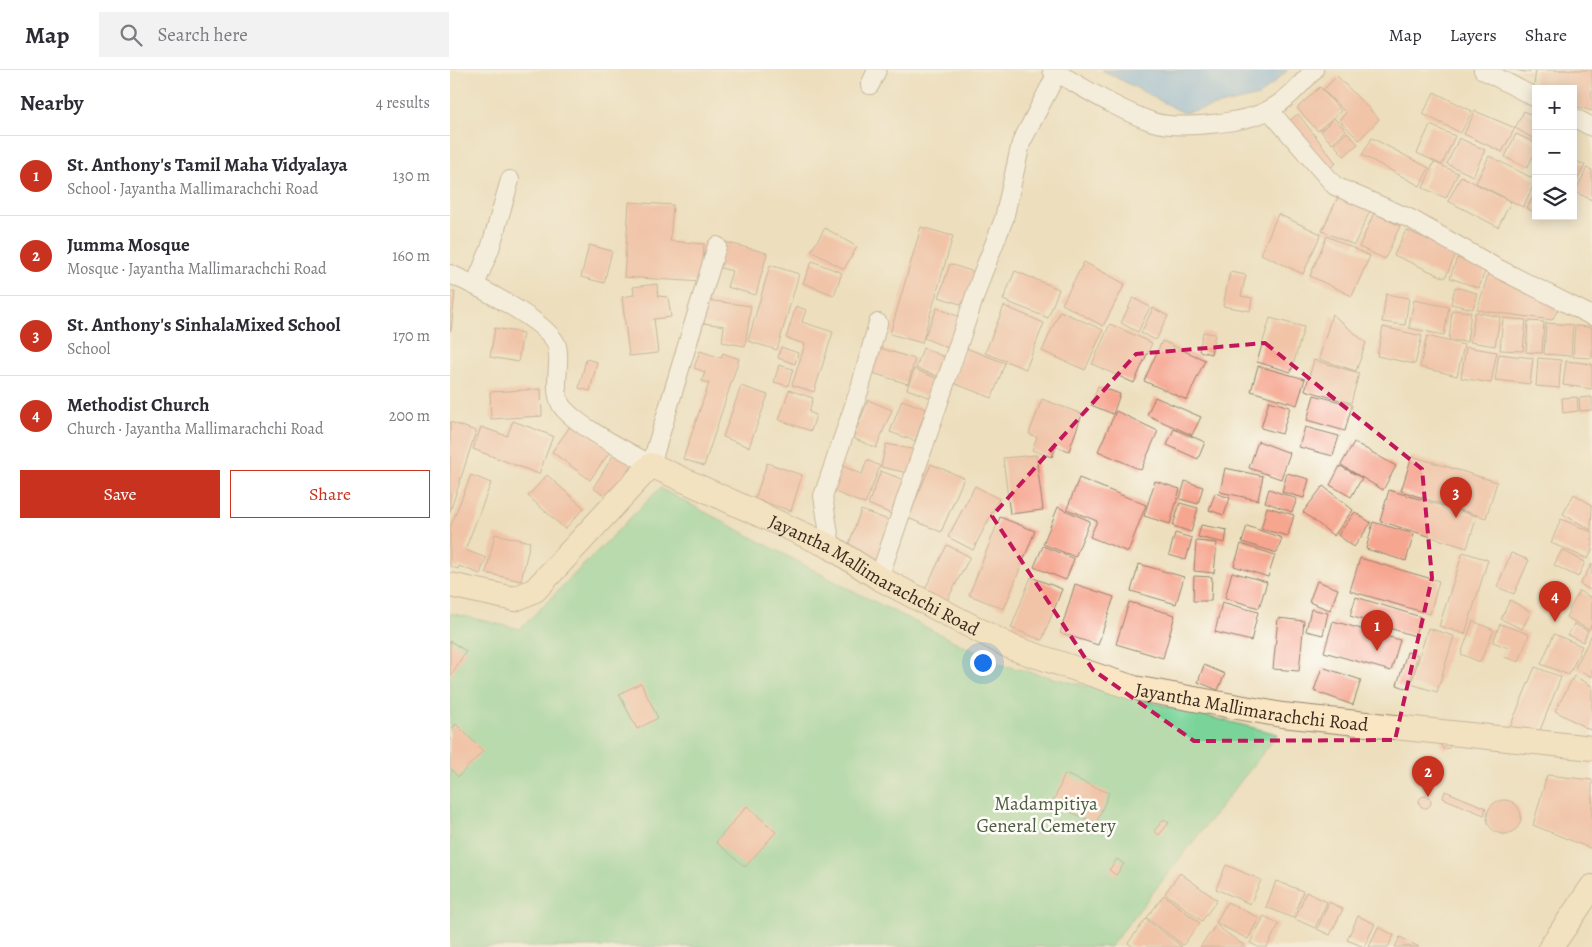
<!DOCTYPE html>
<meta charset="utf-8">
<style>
body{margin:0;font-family:Alegreya,serif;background:#f2f2f3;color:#2b2b33}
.controls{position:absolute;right:15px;top:15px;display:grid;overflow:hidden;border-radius:0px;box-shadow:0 2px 12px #0003}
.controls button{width:45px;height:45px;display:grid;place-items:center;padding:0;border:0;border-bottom:1px solid #e1e1e2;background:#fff;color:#2b2b33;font:25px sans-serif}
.you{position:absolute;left:532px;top:592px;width:18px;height:18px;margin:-12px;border:4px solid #fff;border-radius:50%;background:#1a73e8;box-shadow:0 0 0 8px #1a73e833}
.badge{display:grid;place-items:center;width:32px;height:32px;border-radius:50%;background:#c8321e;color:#fff;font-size:16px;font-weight:700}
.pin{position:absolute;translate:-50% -41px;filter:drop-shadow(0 1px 2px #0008)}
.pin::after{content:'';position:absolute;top:26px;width:18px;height:15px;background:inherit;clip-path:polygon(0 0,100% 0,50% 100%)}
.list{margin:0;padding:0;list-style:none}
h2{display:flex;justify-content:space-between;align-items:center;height:65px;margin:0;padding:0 20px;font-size:21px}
h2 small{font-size:16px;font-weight:400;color:#7c7c81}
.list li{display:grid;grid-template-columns:32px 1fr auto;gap:15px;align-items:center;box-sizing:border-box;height:80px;padding:0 20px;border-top:1px solid #e1e1e2}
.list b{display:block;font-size:19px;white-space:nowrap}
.list p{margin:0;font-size:16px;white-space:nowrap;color:#7c7c81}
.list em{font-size:16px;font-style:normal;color:#7c7c81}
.actions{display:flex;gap:10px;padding:15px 20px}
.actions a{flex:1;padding:11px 0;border:1px solid #c8321e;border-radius:0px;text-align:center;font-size:18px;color:#c8321e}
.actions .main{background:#c8321e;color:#fff}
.icon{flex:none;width:28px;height:28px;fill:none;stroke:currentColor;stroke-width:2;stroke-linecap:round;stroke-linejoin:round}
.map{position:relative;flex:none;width:1142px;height:877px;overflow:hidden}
header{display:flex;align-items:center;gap:30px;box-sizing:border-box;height:70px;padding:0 25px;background:#fff;border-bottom:1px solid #e1e1e2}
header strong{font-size:24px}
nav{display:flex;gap:28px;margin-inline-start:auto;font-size:18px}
.search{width:350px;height:45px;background:#f2f2f3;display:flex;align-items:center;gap:12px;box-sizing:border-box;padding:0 18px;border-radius:0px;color:#7c7c81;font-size:19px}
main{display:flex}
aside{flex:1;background:#fff}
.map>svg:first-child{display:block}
</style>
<header>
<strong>Map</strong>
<div class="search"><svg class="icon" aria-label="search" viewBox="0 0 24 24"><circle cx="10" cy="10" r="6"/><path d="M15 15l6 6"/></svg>Search here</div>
<nav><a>Map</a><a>Layers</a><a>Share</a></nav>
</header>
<main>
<aside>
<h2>Nearby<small>4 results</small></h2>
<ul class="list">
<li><span class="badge">1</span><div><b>St. Anthony's Tamil Maha Vidyalaya</b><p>School · Jayantha Mallimarachchi Road</p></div><em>130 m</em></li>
<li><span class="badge">2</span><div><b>Jumma Mosque</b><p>Mosque · Jayantha Mallimarachchi Road</p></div><em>160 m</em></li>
<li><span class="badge">3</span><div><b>St. Anthony's SinhalaMixed School</b><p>School</p></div><em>170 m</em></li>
<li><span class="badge">4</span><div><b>Methodist Church</b><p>Church · Jayantha Mallimarachchi Road</p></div><em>200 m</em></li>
</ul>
<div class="actions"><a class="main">Save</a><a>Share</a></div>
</aside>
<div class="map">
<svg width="1142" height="877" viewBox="0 0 1142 877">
<rect width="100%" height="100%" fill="#fdfcf7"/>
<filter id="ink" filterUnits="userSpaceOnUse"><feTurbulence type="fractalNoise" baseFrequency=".02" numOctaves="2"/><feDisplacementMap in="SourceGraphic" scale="10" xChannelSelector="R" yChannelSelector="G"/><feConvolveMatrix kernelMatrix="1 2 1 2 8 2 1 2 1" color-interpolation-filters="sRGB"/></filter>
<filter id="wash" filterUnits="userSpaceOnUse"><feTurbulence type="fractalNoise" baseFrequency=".0096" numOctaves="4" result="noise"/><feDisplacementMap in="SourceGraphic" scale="20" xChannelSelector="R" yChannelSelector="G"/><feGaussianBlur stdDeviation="1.12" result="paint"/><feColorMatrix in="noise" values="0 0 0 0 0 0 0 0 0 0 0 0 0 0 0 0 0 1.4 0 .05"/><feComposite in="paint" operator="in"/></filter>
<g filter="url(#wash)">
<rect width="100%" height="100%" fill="#eddfbd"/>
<!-- green -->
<path fill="#7ad49a" stroke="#5a7f5c" d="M210,418l191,102 151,75 276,69 -168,213h-660v-334l70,16z"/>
<!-- water -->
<path fill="#76b2e8" stroke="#586e83" d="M652,0h186l-29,26 -75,17z"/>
<g id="blocks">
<!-- building -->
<g fill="#f6a58f">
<path d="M1066,0h14l-1,3z"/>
<path d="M1086,0h56v41l-19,-6v-16h-37l-3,3z"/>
<path d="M887,6l42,43 -20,21 -20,-20 7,-7 -23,-23z"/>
<path d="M870,17l21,24 -23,20 -21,-23z"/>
<path d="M984,22l38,19 -11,22 -38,-19z"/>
<path d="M1025,41l40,17 -13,24 -38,-18z"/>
<path d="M1074,41l12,7v22l-21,-12z"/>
<path d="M848,44l38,49 -12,10 -38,-50z"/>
<path d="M884,48l12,12 -14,14 -11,-13z"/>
<path d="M980,55l25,11 -13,29 -25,-12z"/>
<path d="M897,62l11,12 -14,12 -10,-12z"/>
<path d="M1066,64l20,9v7l-9,18 -22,-11z"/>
<path d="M922,68l57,30 -9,18 -58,-31z"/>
<path d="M1009,68l26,12 -12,26 -26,-12z"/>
<path d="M1039,86l47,24 -13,27 -47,-24z"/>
<path d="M1123,90l12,5 -12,24z"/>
<path d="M984,92l24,11 -12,25 -23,-10z"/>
<path d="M1137,98l5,2v30l-17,-8z"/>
<path d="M1011,106l50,26 -13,25 -50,-26z"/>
<path d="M1086,122v21l-9,-5z"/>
<path d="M888,127l32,14 -16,34 -32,-14z"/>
<path d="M179,132l44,3 -3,36 34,3 -2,38 -78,-5z"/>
<path d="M924,143l26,13 -15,33 -26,-12z"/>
<path d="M828,144l43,20 -18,40 -42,-20z"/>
<path d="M471,157l32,9 -31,107 -32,-9z"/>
<path d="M375,158l32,19 -13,22 -33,-18z"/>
<path d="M956,160l51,22 -12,26 -51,-23z"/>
<path d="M877,166l43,20 -18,40 -42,-20z"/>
<path d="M275,172l42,11 -11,42 -29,-8 5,-16 -14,-4z"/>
<path d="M139,175l23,6 -8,32 -23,-6z"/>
<path d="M1007,188l29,10 -7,20 -29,-10z"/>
<path d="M362,191l30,12 -8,22 -31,-12z"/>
<path d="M634,192l41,22 -22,42 -41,-22z"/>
<path d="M500,194l27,9 -11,33 -27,-9z"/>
<path d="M320,195l29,9 -22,76 -29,-9z"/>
<path d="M565,201l44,18 -11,29 -45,-18z"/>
<path d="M1039,201l72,33 -9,16 -75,-10z"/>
<path d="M780,202l16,3 -5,21 11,2 -2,13 -27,-5z"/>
<path d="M207,214l1,12 10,1 3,20 -17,2 4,34 -29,3 -7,-59 12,-2 -1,-8z"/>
<path d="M1005,217l22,6 -4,16 -22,-5z"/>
<path d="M0,222h5l-4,39h-1z"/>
<path d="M936,224l23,4 -4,27 -23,-3z"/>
<path d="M683,228l17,9 -12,25 -17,-9z"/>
<path d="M256,230l45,6 -6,40 -23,-4 2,-16 -21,-3z"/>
<path d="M964,230l35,7 -5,28 -35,-7z"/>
<path d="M346,236l10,4 -4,12 31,10 -19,60 -22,-7 13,-41 -19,-6z"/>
<path d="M554,236l40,17 -18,46 -41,-16z"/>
<path d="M487,238l23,9 -12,31 -24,-10z"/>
<path d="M703,238l15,8 -12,24 -15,-7z"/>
<path d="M1002,240l19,2 -4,30 -18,-2z"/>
<path d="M610,241l43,19 -18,40 -43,-19z"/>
<path d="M1025,242l25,5 -5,29 -25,-4z"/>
<path d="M882,244l34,29 -10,28 -37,-12z"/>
<path d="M820,248l34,9 -13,45 -34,-10z"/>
<path d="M1053,248l23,2 -3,31 -23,-1z"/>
<path d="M1078,251l16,1 -2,31 -16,-1z"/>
<path d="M1096,253l27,2 -2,31 -27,-2z"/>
<path d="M660,254l42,19 -18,40 -42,-19z"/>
<path d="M1125,256l17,1v31l-19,-1z"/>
<path d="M933,257l39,9 -7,28 -38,-8z"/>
<path d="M45,258l28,5 -5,29 -28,-5z"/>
<path d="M753,262l12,2 -4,20 -12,-3z"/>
<path d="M977,266l37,9 -7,31 -37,-9z"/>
<path d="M712,271l43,19 -18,40 -43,-19z"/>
<path d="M424,276l41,13 -7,25 -42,-13z"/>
<path d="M331,277l17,6 -3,11 -17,-6z"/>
<path d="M1016,277l31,5 -6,31 -30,-5z"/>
<path d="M473,278l24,10 -8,19 -23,-9z"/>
<path d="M516,278l39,15 -13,35 -39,-15z"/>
<path d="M250,281l21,7 2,-5 16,6 -35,107 -21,-7 26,-76 -7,-2 3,-9 -11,-4z"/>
<path d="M1049,284l34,4 -3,26 -35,-4z"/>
<path d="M1088,288l23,2 -2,28 -23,-2z"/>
<path d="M136,289l11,3 -7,29 -11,-3z"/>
<path d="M864,290l45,13 -8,30 -46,-13z"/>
<path d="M1116,291l26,3v25l-29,-4z"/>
<path d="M329,295l14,4 -5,17 -14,-4z"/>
<path d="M808,296l47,13 -8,26 -46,-14z"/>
<path d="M464,299l24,10 -7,19 -24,-9z"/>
<path d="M291,316l27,9 -19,52 -26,-10z"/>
<path d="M648,316l22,8 -7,20 -22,-9z"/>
<path d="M91,319l1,27 -51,3 -1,-27z"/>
<path d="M339,320l24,8 -4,14 7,3 -5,16 -32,-11z"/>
<path d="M864,325l38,10 -7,26 -38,-11z"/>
<path d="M705,327l46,20 -9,18 -45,-20z"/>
<path d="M1127,327l1,14 -15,2 -1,-15z"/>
<path d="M1142,327v13l-12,1 -1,-13z"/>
<path d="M592,329l40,15 -13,37 -13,-5 -4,11 -20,-7 5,-13 -8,-3z"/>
<path d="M418,330l24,10 -16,38 -23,-10z"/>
<path d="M452,330l24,9 -11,32 -25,-9z"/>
<path d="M819,331l21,6 -8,27 -21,-6z"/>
<path d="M666,341l42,20 -17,39 -43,-19z"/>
<path d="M63,351l40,15 -14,38 -66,-25 8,-22 26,9z"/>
<path d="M0,352l26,9 -26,81z"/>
<path d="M123,352l38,28 -21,30 -38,-28z"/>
<path d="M855,357l34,9 -6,20 -34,-9z"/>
<path d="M724,359l31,13 -7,17 -31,-14z"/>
<path d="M808,371l32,12 -9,26 -32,-11z"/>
<path d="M904,372l42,24 -13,24 -42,-25z"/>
<path d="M436,374l30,6 -4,24 -31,-7z"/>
<path d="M166,381l17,11 -23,37 -17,-11z"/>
<path d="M586,385l7,55 -33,4 -7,-56z"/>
<path d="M962,386l85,26 -11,36 -85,-27z"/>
<path d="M417,390l13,6 -15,38 -35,-14 10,-25 22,9z"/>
<path d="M317,393l35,12 -11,36 -36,-12z"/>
<path d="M481,394l33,14 -23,54 -33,-14z"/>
<path d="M890,396l22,12 -11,19 -21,-12z"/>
<path d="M775,398l38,8 -5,24 -38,-8z"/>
<path d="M431,401l26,10 -13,34 -26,-11z"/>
<path d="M837,403l22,6 -5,19 -22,-6z"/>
<path d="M21,405l20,8 -26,67 21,8 -6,16 -21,-8 -1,3 -8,-3v-38z"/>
<path d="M97,405l37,33 -19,21 -37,-33z"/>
<path d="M629,408l67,27 -18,47 -38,-15 7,-16 -30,-12z"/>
<path d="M705,411l25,8 -10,35 -26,-8z"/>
<path d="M735,411l18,6 -5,17 -18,-5z"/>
<path d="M525,416l24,13 -26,51 -25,-13z"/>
<path d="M873,416l30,24 -19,26 -31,-24z"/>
<path d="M819,419l28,10 -5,13 -27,-10z"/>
<path d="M939,420l88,26 -10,32 -87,-27z"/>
<path d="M765,423l15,5 -6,17 -15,-5z"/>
<path d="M1124,424l18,11 -1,25 -28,-16z"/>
<path d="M730,433l18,5 -7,24 -18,-6z"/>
<path d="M608,437l32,14 -15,36 -32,-13z"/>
<path d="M817,437l27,8 -6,21 -27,-7z"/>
<path d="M411,440l33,12 -15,42 -33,-12z"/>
<path d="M905,442l16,11 -17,24 -16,-12z"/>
<path d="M550,447l35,14 -31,78 -35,-14z"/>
<path d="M1111,449l31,13v18l-4,9 -37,-16z"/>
<path d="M923,452l41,12 -8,27 -40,-12z"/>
<path d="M751,455l26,5 -2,13 -27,-6z"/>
<path d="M797,456l35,12 -5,15 -35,-11z"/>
<path d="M725,463l17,5 -6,22 -17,-5z"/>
<path d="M45,464l35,8 -9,39 -35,-8z"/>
<path d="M746,471l21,2 -3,30 -20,-2z"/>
<path d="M791,474l34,11 -7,22 -34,-11z"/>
<path d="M497,475l23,12 -26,49 -22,-11z"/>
<path d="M593,476l31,13 -8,21 -32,-13z"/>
<path d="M1112,480l23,12 -7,15 -24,-12z"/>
<path d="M1013,482l25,8 -23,74 -26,-8z"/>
<path d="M1061,483l18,7 -15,34 -17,-7z"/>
<path d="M910,488l79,23 -9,33 -80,-23z"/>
<path d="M689,494l45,13 -8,27 -45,-13z"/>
<path d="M1142,494v27l-12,-7z"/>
<path d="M782,502l35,10 -8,26 -34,-10z"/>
<path d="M744,506l18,1 -1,24h-18z"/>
<path d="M581,507l31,12 -20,51 -31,-12z"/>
<path d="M867,511l21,8 -8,21 -21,-8z"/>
<path d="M625,514l39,13 -16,48 -38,-12z"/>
<path d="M1129,521l13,7v25l-3,7 -23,-13z"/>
<path d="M906,527l65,20 -6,19 -65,-20z"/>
<path d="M1060,530l21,12 -9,17 -21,-10z"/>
<path d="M679,532l46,13 -12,43 -47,-14z"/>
<path d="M772,532l36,10 -7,29 -36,-9z"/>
<path d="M861,539l17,4 -5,22 -17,-4z"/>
<path d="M828,548l26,3 -5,50 -26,-2z"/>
<path d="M883,551l67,19 -9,31 -67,-19z"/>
<path d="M1023,551l21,9 -14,32 -19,-8z"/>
<path d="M1050,554l29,10 -10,28 -15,-5 4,-9 -15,-6z"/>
<path d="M1124,554l14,7 -5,11 -15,-7z"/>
<path d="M978,558l26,8 -17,56 -26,-8z"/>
<path d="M1104,564l28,12 -13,29 -28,-11z"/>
<path d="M1142,564v43l-17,-9z"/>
<path d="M0,571l16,10 -16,26z"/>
<path d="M957,582l11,3 -10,34 -11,-4z"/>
<path d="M754,595l21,9 -7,16 -20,-8z"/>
<path d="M872,597l39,13 -8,25 -39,-14z"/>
<path d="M1085,597l26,10 -24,61 -27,-11z"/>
<path d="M1124,606l18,10v40l-2,4 -35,-19z"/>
<path d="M191,613l17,35 -21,11 -18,-35z"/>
<path d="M6,654l27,27 -25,26 -8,-9v-38z"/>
<path d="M992,669l10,4 -3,5 -6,1 -3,-5z"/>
<path d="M980,692l6,8 -3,9 -10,2 -7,-8 4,-10z"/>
<path d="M615,704l44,19 -13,30 -44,-19z"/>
<path d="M1097,705l45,5v69l-59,-24z"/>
<path d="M995,721l41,17 -2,7 -41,-17z"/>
<circle cx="975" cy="732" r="6"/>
<circle cx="1054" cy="747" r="17"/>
<path d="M297,736l29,26 -31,35 -29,-25z"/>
<path d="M714,749l5,4 -10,12 -5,-4z"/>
<path d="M667,789l7,5 -8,11 -7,-5z"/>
<path d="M776,795l35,15 -11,24 -34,-15z"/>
<path d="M730,803l37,27 -15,21 -37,-28z"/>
<path d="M826,811l27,10 -10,27 -27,-11z"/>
<path d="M856,822l21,10 -12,26 -20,-9z"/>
<path d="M714,825l36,28 -17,22 -36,-27z"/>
<path d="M777,832l32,16 -11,21 -32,-16z"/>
<path d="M879,832l14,7 -13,26 -13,-6z"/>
<path d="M814,846l15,8 -12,23h-9l-8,-4z"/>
<path d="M908,846l17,8 -11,23 -17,-7z"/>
<path d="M696,849l36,28h-49l-5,-4z"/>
<path d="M766,855l30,22h-46z"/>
<path d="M928,857l16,8 -6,12h-19z"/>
<path d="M950,867l19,10h-24z"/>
</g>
</g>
</g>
<g filter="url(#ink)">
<use href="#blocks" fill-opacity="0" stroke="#94846e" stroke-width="1"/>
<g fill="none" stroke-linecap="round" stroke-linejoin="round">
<defs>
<g id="street">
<path d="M602,0c32,18 66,40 101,52 26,8 92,1 116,-12 17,-9 32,-26 45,-40"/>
<path d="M1033,0l53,28"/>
<path d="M420,15l7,-15"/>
<path d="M819,40l66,76 76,33 84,48 97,49"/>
<path d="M1123,47l19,10"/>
<path d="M0,204c23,10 100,48 107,72 5,19 -7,47 7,63 18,20 63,42 87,56l66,-219"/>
<path d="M25,215l15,-36 20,-69"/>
<path d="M381,477l-8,-51 37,-108 18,-65"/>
<path d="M429,508l103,-303 22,-56 17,-76 36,-70"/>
</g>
<g id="secondary">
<path id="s1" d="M0,515l65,14 20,-9 116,-125 180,82 48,31 134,70 121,40 148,27 310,33"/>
<path d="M1101,877l41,-60"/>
</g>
</defs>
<!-- street casing -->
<use href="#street" stroke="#94846e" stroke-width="20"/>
<!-- secondary casing -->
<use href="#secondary" stroke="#94846e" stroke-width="26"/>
<!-- street -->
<use href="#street" stroke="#fff" stroke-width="18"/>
<!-- secondary -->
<use href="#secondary" stroke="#fbe6c4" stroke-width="24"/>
</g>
</g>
<!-- marked area -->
<path d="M0 0H1142V877H0ZM815,273l157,126 10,109 -37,162 -201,1 -101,-71 -101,-154 144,-162z" fill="#eddfbd" fill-opacity=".55" fill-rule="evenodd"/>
<path fill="none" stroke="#c2185b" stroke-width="4" stroke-dasharray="10 6" stroke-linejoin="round" d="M815,273l157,126 10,109 -37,162 -201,1 -101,-71 -101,-154 144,-162z"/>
<g text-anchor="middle" stroke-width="5" stroke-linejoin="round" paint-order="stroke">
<!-- street labels -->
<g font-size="19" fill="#3b2a1e" stroke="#fdfcf7">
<text dy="7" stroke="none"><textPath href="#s1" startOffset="508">Jayantha Mallimarachchi Road</textPath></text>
<text dy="7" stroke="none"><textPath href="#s1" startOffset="912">Jayantha Mallimarachchi Road</textPath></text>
</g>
<!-- park labels -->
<g font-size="19" fill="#4e5d43" stroke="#fdfcf7">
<text x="596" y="740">Madampitiya<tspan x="596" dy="22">General Cemetery</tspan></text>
</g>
</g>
</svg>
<div class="controls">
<button>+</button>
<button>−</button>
<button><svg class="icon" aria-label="layers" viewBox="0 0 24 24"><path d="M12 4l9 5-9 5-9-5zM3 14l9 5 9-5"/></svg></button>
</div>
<div class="you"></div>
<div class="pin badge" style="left:927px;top:581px">1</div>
<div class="pin badge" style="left:978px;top:727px">2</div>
<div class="pin badge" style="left:1006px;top:448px">3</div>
<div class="pin badge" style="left:1105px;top:552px">4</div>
</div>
</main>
